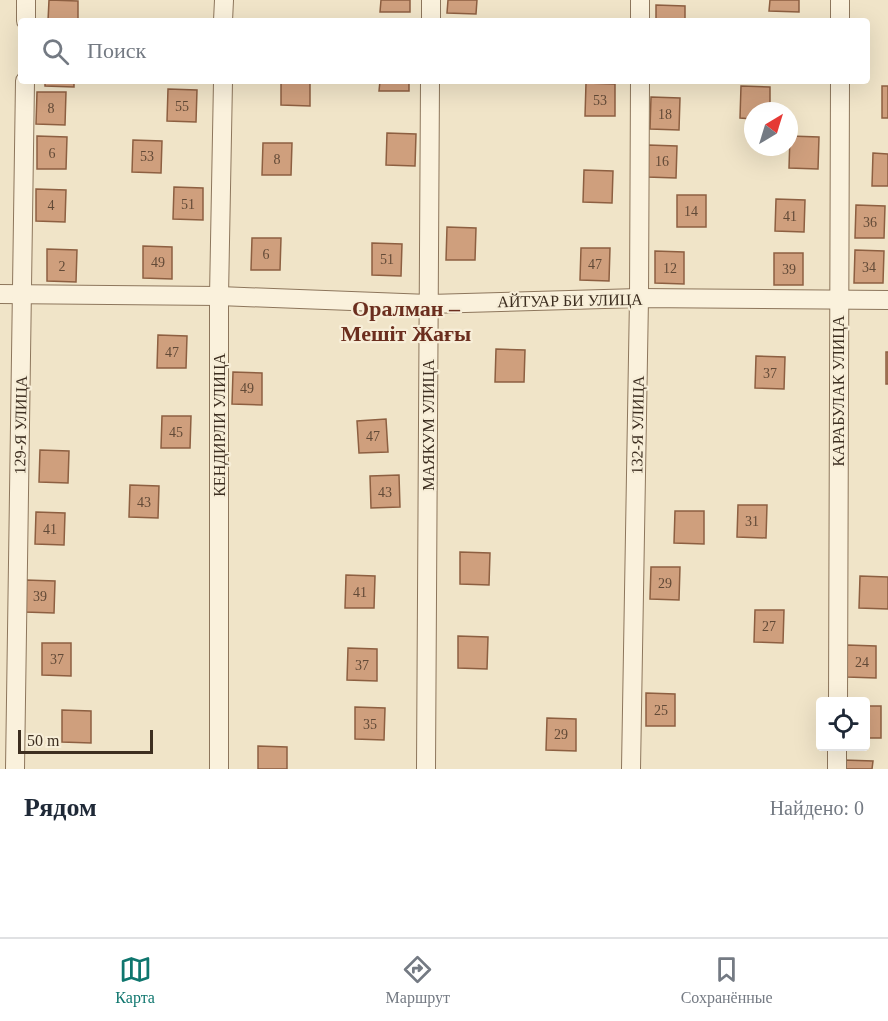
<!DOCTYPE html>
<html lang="ru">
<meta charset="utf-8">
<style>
body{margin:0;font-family:"Times New Roman",serif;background:#f2f2f3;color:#1f2937}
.controls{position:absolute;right:18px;bottom:18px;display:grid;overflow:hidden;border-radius:6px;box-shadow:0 6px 24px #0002}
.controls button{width:54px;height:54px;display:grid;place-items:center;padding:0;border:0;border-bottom:2px solid #e0e1e3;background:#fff;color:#1f2937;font:30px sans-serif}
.compass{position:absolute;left:744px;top:102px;width:54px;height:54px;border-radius:50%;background:#fff;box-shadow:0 6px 24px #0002;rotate:38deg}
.scale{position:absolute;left:18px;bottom:15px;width:135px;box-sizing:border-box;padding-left:6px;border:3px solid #3d2e20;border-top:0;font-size:16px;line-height:21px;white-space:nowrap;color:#3d2e20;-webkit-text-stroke:4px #f7eed8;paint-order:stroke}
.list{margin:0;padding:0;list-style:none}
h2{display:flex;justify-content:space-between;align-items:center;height:78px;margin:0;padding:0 24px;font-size:26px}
h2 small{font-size:20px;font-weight:400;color:#747a83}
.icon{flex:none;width:33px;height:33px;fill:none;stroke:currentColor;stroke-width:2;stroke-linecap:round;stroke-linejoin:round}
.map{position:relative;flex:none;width:888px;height:769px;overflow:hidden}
.search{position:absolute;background:#fff;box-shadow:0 6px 24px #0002;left:18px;right:18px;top:18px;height:66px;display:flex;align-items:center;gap:15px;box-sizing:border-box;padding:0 21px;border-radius:6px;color:#747a83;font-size:22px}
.sheet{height:168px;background:#fff}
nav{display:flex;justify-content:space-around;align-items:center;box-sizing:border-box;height:84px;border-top:2px solid #e0e1e3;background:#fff;font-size:16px;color:#747a83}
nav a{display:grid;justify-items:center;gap:3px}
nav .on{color:#0f766e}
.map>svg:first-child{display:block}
</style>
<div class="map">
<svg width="888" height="769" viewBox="0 0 888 769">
<rect width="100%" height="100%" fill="#f0e4c8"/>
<!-- building -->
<g fill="#cf9f7d" stroke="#8d5f41" stroke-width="1.5">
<path d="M49,0l29,1v20h-30z"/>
<path d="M381,0h29v12h-30z"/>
<path d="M448,0h29l-1,14 -29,-1z"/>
<path d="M770,0h29v12l-30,-1z"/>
<path d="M656,5l29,1v15h-29z"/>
<path d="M45,81h29v6l-29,-1z"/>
<path d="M281,81h29v25l-29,-1z"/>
<path d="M380,81h29v10h-30z"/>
<path d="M586,83l29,1v32h-30z"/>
<path d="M741,86l29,1v24h-17v8l-13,-1z"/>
<rect x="882" y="86" width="6" height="32"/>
<path d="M168,89l29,1 -1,32 -29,-1z"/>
<path d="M37,92h29l-1,33 -29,-1z"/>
<path d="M651,97l29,1 -1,32 -29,-1z"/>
<path d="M387,133l29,1 -1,32 -29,-1z"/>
<path d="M37,136l30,1 -1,32h-29z"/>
<path d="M790,136l29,1 -1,32 -29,-1z"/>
<path d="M133,140l29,1 -1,32 -29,-1z"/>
<path d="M263,143h29l-1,32h-29z"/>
<path d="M648,145l29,1 -1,32 -29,-1z"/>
<path d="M873,153l15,1v32h-16z"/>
<path d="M584,170l29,1 -1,32 -29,-1z"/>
<path d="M174,187l29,1v32l-30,-1z"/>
<path d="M36,189l30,1 -1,32 -29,-1z"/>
<rect x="677" y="195" width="29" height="32"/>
<path d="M776,199l29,1 -1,32 -29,-1z"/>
<path d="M856,205l29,1 -1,32h-29z"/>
<path d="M447,227l29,1 -1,32h-29z"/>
<path d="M252,238h29l-1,32h-29z"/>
<path d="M372,243l30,1 -1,32 -29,-1z"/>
<path d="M143,246l29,1v32l-29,-1z"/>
<path d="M581,248h29l-1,33 -29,-1z"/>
<path d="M47,249l30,1 -1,32 -29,-1z"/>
<path d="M855,250l29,1 -1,32h-29z"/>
<path d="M655,251l29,1v32l-29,-1z"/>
<rect x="774" y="253" width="29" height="32"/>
<path d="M158,335l29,1 -1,32h-29z"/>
<path d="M496,349l29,1 -1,32h-29z"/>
<rect x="886" y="352" width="2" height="32"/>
<path d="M756,356l29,1 -1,32 -29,-1z"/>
<path d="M233,372l29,1v32l-30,-1z"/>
<path d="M162,416h29l-1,32h-29z"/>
<path d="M386,419l2,33 -29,1 -2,-32z"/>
<path d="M40,450l29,1 -1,32 -29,-1z"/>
<path d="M399,475l1,32 -29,1 -1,-32z"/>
<path d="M130,485l29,1 -1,32 -29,-1z"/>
<path d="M738,505h29l-1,33 -29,-1z"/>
<path d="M675,511h29v33l-30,-1z"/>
<path d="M36,512l29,1 -1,32 -29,-1z"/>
<path d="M460,552l30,1 -1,32 -29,-1z"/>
<path d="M651,567h29l-1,33 -29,-1z"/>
<path d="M346,575l29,1 -1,32h-29z"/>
<path d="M860,576l28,1v32l-29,-1z"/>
<path d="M26,580l29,1 -1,32 -29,-1z"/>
<path d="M755,610h29l-1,33 -29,-1z"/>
<path d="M458,636l30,1 -1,32 -29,-1z"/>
<path d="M42,643h29v33l-29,-1z"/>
<path d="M847,645l29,1v32l-29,-1z"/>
<path d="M348,648l29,1v32l-30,-1z"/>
<path d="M646,693l29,1v32h-29z"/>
<rect x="866" y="706" width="15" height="32"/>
<path d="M355,707l30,1 -1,32 -29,-1z"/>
<path d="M62,710l29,1v32l-29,-1z"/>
<path d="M547,718l29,1v32l-30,-1z"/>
<path d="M258,746l29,1v22h-29z"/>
<path d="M843,760l30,1 -1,8h-29z"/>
</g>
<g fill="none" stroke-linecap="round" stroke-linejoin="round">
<defs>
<g id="street">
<path d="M26,21v-21"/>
<path d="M223,21l1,-21"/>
<path d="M431,21v-21"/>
<path d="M640,21v-21"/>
<path d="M840,21v-21"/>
<path d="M0,294l219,2 210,8 210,-6 249,2"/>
<path d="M838,702l2,-621"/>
<path d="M15,769l10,-688"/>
<path d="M219,769v-473l4,-215"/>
<path d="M426,769l4,-688"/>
<path d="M631,769l8,-471 1,-217"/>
<path d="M837,769v-23"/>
</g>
</defs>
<!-- street casing -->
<use href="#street" stroke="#8d765c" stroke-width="20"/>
<!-- street -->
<use href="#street" stroke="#faf1dc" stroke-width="18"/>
</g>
<g text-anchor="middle" stroke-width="4.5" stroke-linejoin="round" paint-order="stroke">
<!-- number labels -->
<g font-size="14" fill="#624a37">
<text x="600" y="105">53</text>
<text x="182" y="111">55</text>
<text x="51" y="113">8</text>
<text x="665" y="119">18</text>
<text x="52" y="158">6</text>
<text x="147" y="161">53</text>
<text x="277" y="164">8</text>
<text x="662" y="166">16</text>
<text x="188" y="209">51</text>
<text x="51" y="210">4</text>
<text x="691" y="216">14</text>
<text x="790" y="221">41</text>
<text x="870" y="227">36</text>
<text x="266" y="259">6</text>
<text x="387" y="264">51</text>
<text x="158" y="267">49</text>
<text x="595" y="269">47</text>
<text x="62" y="271">2</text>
<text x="869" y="272">34</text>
<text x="670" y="273">12</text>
<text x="789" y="274">39</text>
<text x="172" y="357">47</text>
<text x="770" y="378">37</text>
<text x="247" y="393">49</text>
<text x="176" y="437">45</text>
<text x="373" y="441">47</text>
<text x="385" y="497">43</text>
<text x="144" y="507">43</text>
<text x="752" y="526">31</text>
<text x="50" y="534">41</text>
<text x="665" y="588">29</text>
<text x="360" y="597">41</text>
<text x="40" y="601">39</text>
<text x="769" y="631">27</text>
<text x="57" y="664">37</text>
<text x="862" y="667">24</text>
<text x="362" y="670">37</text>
<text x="661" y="715">25</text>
<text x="370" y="729">35</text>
<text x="561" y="739">29</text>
</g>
<!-- street labels -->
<g font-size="16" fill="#3d2e20" stroke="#f7eed8">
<text transform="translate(570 300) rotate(-1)" y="6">АЙТУАР БИ УЛИЦА</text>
<text transform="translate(838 391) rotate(-90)" y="6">КАРАБУЛАК УЛИЦА</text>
<text transform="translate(20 425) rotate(-89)" y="6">129-Я УЛИЦА</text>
<text transform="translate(219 425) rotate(-90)" y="6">КЕНДИРЛИ УЛИЦА</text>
<text transform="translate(428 425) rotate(-90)" y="6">МАЯКУМ УЛИЦА</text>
<text transform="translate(637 425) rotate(-89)" y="6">132-Я УЛИЦА</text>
</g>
<!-- district labels -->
<g font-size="22" font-weight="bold" fill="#6b2e1e" stroke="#f7eed8">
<text x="406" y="316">Оралман –<tspan x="406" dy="25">Мешіт Жағы</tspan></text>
</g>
</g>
</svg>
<div class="controls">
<button><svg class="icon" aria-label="locate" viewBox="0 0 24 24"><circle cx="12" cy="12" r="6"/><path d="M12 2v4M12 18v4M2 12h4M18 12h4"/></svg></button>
</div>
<svg class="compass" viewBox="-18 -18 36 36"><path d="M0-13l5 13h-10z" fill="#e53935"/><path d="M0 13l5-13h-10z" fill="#747a83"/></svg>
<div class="scale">50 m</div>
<div class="search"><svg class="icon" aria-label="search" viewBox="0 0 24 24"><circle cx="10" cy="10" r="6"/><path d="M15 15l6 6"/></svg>Поиск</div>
</div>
<section class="sheet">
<h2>Рядом<small>Найдено: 0</small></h2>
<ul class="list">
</ul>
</section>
<nav>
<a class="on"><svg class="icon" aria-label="map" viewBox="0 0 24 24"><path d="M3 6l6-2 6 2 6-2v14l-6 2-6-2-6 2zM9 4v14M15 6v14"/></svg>Карта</a>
<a><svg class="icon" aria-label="directions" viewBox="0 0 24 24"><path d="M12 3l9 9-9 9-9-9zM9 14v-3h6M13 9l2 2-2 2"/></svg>Маршрут</a>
<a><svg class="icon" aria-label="saved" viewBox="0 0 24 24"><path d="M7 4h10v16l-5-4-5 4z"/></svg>Сохранённые</a>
</nav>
